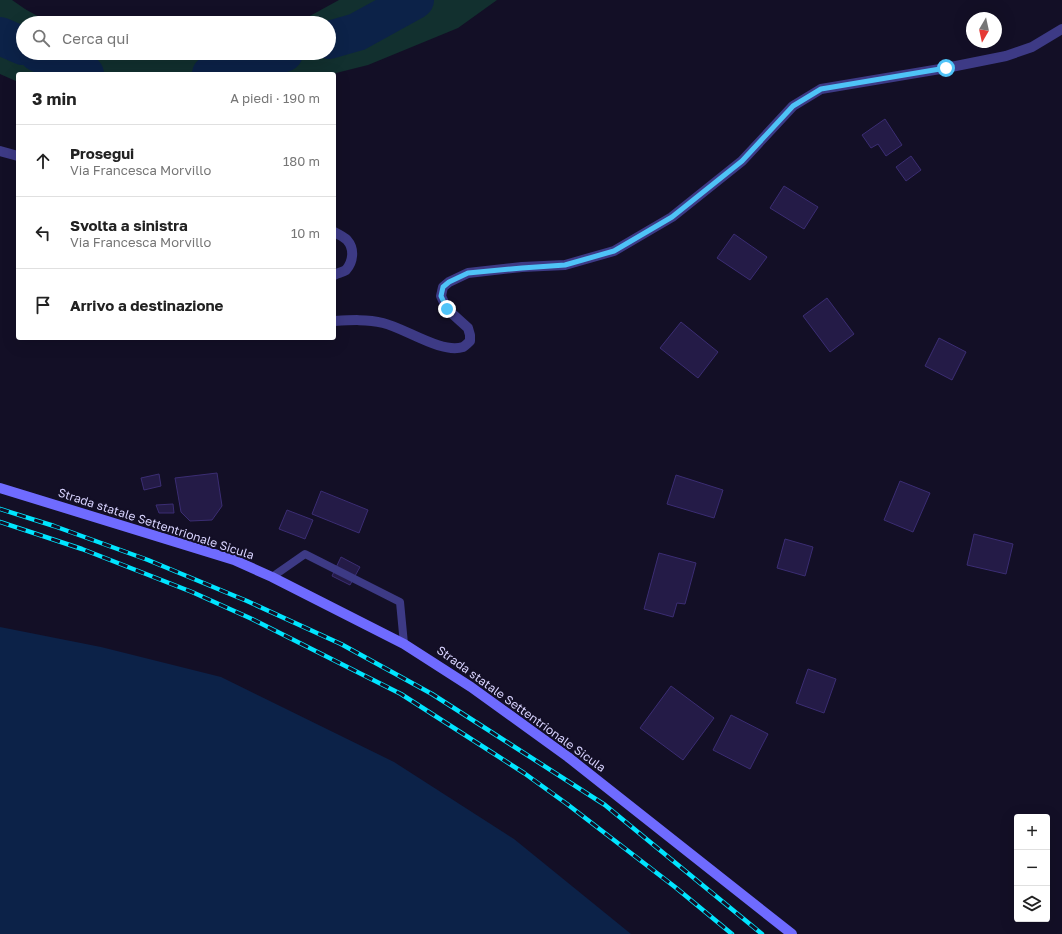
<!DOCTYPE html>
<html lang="it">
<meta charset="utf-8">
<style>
body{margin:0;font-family:"Golos Text",sans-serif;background:#f2f2f2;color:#222}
.controls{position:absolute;right:12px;bottom:12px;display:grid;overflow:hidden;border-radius:4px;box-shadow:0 4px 16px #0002}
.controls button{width:36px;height:36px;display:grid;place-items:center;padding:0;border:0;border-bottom:1px solid #e0e0e0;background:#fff;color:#222;font:20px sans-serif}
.compass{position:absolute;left:966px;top:12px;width:36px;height:36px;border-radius:50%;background:#fff;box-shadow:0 4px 16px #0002;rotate:189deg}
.stop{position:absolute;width:12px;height:12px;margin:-9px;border:3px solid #4fc3f7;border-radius:50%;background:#fff}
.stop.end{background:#4fc3f7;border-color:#fff;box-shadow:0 1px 4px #0008}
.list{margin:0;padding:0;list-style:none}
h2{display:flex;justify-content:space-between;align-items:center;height:52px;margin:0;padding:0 16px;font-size:17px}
h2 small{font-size:13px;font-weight:400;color:#767676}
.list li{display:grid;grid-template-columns:26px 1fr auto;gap:12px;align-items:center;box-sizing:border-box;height:72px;padding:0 16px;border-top:1px solid #e0e0e0}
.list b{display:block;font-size:15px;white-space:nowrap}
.list p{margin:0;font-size:13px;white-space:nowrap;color:#767676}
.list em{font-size:13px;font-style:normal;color:#767676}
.icon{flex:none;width:22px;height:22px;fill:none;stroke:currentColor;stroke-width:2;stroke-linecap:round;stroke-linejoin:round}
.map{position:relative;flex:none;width:1062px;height:934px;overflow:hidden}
.search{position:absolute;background:#fff;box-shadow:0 4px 16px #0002;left:16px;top:16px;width:320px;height:44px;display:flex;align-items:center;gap:10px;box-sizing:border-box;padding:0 14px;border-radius:22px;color:#767676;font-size:15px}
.panel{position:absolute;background:#fff;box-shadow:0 4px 16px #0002;left:16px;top:72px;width:320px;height:268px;border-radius:4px}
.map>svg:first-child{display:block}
</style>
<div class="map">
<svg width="1062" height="934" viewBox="0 0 1062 934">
<rect width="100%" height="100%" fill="#130f26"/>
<!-- green -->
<path fill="#12302f" d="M0,0h12l13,9 25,14h-27v30h103l8,3 33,-3h162v-30h-32l42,-23h158l-39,28 -90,37 -36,9h-314v8l-18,-8z"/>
<!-- water -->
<path fill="#0c2248" d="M0,627l101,20 120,30 173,85 120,77 117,95h-631z"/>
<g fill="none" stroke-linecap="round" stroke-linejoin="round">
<!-- river -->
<g stroke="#0c2248" stroke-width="38">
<path d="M0,36l23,10"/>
<path d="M329,40l28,-8 58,-32"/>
<path d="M38,53l47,21"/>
<path d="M211,74l73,-21"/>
</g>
</g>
<!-- building -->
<g fill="#241b47" stroke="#3b2d73">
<path d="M885,119l17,26 -16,11 -8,-12 -7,4 -9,-13z"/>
<path d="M911,156l10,14 -15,11 -10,-14z"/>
<path d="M784,186l34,21 -14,22 -34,-21z"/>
<path d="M734,234l33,23 -17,23 -33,-22z"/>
<path d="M827,298l27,36 -24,18 -27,-36z"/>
<path d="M681,322l37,30 -20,26 -38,-30z"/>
<path d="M939,338l27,14 -14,28 -27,-14z"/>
<path d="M217,473l5,33 -10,14 -22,1 -9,-9 -6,-34z"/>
<path d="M159,474l2,12 -17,4 -3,-12z"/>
<path d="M676,475l47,15 -9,28 -47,-14z"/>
<path d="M900,481l30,12 -17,39 -29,-12z"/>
<path d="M321,491l47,19 -9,23 -47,-19z"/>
<path d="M173,504l1,9h-15l-3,-8z"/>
<path d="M287,510l26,10 -8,19 -26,-10z"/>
<path d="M974,534l39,10 -7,30 -39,-9z"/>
<path d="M785,539l28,8 -8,29 -28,-8z"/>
<path d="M659,553l37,10 -11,41 -8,-1 -4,14 -29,-8z"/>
<path d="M341,557l19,10 -10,18 -18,-9z"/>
<path d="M808,669l28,10 -12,34 -28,-10z"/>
<path d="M671,686l43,32 -31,42 -43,-32z"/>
<path d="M731,715l37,19 -18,35 -37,-19z"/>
</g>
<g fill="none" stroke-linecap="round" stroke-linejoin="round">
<!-- service -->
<path stroke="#3d3a85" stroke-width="8" d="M272,577l33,-23 95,48 4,42"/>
<!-- minor -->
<g stroke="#3d3a85" stroke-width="10">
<path d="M0,151l18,5"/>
<path d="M334,232c4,2 10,5 13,8 8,9 6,22 -1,30 -3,2 -8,3 -12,5"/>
<path d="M334,321c17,-1 33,-2 49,2 22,5 58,31 80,24 2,-1 5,-4 7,-6v-6l-2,-7 -21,-19 -6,-13 2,-9 6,-5 19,-9 54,-6 43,-2 49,-14 58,-34 70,-56 51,-55 28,-17 125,-21 60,-12 26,-9 30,-18"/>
</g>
<!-- secondary -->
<path stroke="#6f6bff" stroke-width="10" d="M0,488l234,72 38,17 132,67 67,43 97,70 224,177"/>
<defs>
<g id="rail">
<path d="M0,509l54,17 94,34 99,41 94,43 91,50 173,111 157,129"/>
<path d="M0,522l82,27 110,43 60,27 149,75 123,79 43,31 108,83 57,47"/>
</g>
</defs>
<!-- rail casing -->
<use href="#rail" stroke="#00e5ff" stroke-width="4.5"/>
<!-- rail -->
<use href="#rail" stroke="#130f26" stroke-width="3" stroke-dasharray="9" stroke-linecap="butt"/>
</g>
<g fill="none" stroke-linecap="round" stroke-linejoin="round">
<!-- route -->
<path stroke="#4fc3f7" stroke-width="5" d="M447,309l-6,-13 2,-9 6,-5 19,-9 54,-5 43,-3 49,-14 58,-34 70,-56 51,-55 28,-17 125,-21"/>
</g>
<g text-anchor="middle" stroke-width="4" stroke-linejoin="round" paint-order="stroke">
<!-- street labels -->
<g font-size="12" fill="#d9d4ff" stroke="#130f26">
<text transform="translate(156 524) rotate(18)" y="4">Strada statale Settentrionale Sicula</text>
<text transform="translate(521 709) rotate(36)" y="4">Strada statale Settentrionale Sicula</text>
</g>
</g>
</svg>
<div class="controls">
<button>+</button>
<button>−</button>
<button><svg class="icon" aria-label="layers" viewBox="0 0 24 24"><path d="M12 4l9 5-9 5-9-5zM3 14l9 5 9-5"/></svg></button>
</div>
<svg class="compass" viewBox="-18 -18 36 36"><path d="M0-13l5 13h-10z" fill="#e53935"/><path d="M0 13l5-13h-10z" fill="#767676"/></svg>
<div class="stop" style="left:946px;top:68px"></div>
<div class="stop end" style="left:447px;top:309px"></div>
<div class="search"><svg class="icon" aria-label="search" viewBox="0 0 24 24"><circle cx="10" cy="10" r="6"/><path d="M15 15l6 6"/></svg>Cerca qui</div>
<section class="panel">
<h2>3 min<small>A piedi · 190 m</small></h2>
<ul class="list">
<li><svg class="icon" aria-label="ahead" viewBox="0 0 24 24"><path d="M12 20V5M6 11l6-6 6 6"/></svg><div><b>Prosegui</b><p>Via Francesca Morvillo</p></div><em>180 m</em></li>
<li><svg class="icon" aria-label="left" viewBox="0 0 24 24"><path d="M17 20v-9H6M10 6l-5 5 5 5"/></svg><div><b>Svolta a sinistra</b><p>Via Francesca Morvillo</p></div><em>10 m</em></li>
<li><svg class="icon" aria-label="arrive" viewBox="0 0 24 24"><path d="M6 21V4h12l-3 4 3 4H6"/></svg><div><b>Arrivo a destinazione</b></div></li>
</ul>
</section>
</div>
